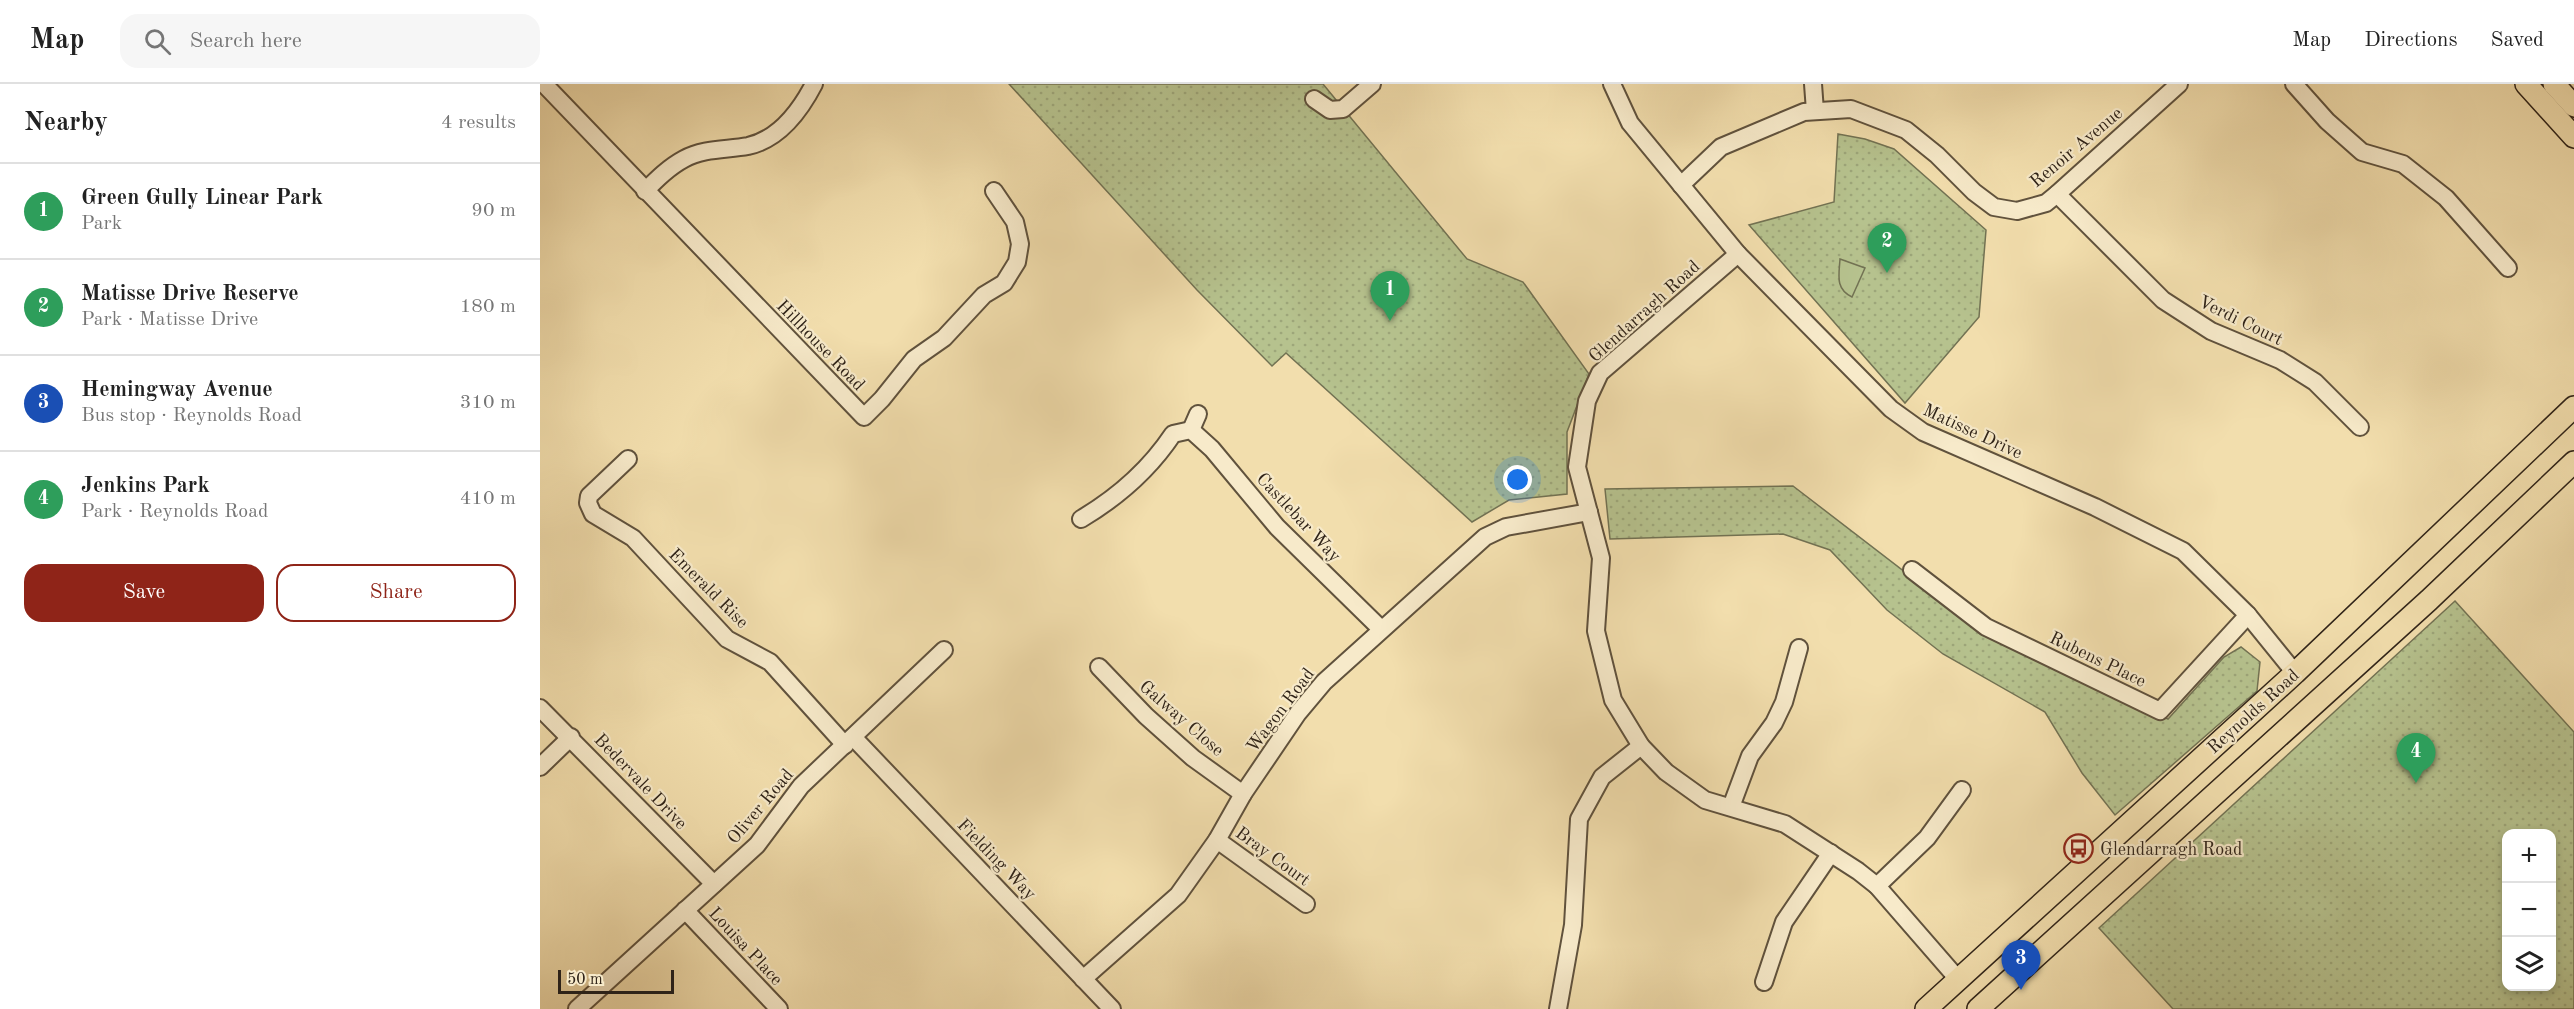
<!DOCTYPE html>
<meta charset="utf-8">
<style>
body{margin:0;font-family:"Old Standard TT",serif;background:#f6f6f6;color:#222}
.controls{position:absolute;right:18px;bottom:18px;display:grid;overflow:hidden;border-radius:12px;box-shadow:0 3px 9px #0003}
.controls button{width:54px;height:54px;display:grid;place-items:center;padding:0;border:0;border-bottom:2px solid #e0e0e0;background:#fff;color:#222;font:30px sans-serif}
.scale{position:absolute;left:18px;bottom:15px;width:116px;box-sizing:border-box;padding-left:6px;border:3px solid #2f2318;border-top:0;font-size:16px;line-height:21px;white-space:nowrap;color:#2f2318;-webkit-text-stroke:4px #f7eaca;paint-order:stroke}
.you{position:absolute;left:978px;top:396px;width:21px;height:21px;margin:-15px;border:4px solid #fff;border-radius:50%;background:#1a73e8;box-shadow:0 0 0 9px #1a73e833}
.badge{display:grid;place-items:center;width:39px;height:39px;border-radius:50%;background:#8f2418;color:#fff;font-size:20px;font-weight:700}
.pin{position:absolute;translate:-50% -50px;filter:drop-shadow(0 2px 3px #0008)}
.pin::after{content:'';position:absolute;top:32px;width:21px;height:18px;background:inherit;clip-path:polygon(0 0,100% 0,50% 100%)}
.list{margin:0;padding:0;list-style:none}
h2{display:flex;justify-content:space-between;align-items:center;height:78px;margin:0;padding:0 24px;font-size:26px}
h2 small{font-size:20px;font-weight:400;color:#767676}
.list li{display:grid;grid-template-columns:39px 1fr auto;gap:18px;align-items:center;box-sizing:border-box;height:96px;padding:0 24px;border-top:2px solid #e0e0e0}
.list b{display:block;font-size:22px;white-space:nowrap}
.list p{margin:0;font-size:20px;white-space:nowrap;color:#767676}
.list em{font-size:20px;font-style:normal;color:#767676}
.actions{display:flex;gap:12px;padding:18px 24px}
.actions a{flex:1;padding:14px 0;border:2px solid #8f2418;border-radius:18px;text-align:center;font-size:21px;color:#8f2418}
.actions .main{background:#8f2418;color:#fff}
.icon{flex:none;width:33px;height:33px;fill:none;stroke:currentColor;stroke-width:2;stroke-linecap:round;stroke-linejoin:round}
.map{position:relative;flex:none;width:2034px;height:925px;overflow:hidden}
header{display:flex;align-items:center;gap:36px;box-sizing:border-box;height:84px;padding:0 30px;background:#fff;border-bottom:2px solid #e0e0e0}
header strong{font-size:28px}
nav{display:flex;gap:33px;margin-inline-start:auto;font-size:21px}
.search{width:420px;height:54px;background:#f6f6f6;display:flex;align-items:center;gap:15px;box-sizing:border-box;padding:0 21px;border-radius:18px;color:#767676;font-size:22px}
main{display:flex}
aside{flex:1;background:#fff}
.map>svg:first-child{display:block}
</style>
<header>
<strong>Map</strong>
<div class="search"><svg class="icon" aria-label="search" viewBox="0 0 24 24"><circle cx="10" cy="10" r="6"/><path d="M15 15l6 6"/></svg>Search here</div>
<nav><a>Map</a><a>Directions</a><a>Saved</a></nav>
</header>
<main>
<aside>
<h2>Nearby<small>4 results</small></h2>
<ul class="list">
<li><span class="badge" style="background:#2e9e5b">1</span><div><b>Green Gully Linear Park</b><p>Park</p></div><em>90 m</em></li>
<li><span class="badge" style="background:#2e9e5b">2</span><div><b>Matisse Drive Reserve</b><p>Park · Matisse Drive</p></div><em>180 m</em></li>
<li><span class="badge" style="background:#1a4fb4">3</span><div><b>Hemingway Avenue</b><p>Bus stop · Reynolds Road</p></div><em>310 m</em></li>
<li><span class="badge" style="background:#2e9e5b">4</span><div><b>Jenkins Park</b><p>Park · Reynolds Road</p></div><em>410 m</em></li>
</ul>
<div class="actions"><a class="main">Save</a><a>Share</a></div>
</aside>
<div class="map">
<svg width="2034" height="925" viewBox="0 0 2034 925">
<defs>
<pattern id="grass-dots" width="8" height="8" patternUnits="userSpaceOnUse" patternTransform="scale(1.5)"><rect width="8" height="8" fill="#b6c28e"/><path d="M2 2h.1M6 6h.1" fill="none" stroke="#9da67a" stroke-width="1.8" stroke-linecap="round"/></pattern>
</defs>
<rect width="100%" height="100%" fill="#f2dead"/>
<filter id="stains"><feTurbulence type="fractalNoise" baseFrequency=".00333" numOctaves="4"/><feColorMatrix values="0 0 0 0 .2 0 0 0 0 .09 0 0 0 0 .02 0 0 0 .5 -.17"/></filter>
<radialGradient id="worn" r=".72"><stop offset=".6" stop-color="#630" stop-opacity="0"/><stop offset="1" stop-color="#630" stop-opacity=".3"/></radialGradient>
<!-- grass -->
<g fill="url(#grass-dots)" stroke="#727253" stroke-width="1.5" fill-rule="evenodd">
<path d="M469,0h314l144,175 56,23 66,92 -22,58v62l-58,6 -37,22 -186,-169 -14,13 -75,-76z"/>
<path d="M1298,50l27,5 29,10 92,81 -7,87 -74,86 -156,-178 85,-23z"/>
<path d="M1253,402l194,149 181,84 56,-62 17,-10 19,15 -3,29 -142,124 -33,-42 -37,-61 -102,-58 -56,-44 -57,-60 -47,-16 -173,5 -5,-50z"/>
<path d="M1915,517l119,131v277h-401l-74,-81zM1966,750h46v152h-46z"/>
</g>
<!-- garden -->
<path fill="#b6c28e" stroke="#727253" stroke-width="1.5" d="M1300,175l25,9 -13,29c-17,-8 -13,-22 -12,-38z"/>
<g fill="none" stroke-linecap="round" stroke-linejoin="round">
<defs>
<g id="minor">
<path d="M4,0l320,333 18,-18 32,-40 30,-21 40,-43 20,-12 13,-21 3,-18 -5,-22 -21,-31"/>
<path d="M1072,0l18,39 108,131 153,155 32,23 172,75 88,44 65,64 47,58"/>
<path d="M1273,0l2,27"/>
<path d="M1754,0l33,37 35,31 41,12 43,34 62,70"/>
<path d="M774,15l16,11 13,-1 29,-25"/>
<path d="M1141,101l40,-38 83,-35 47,-3 55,21 31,25 37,37 20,15 23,4 29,-8 11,-9 122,-110"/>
<path d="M105,107c12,-12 24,-24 39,-32 20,-11 43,-9 64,-13 32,-7 52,-35 66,-62"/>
<path d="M1517,110l106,106 48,31 69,29 35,22 45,45"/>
<path d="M1198,170l-138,119 -13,28 -10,66 24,91 -5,73 17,69 28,46 25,26 39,28 80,24 73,47 19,15 80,92"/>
<path d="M651,346l7,-16"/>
<path d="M88,375l-39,37 -1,7 5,11 40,24 94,101 43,23 75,83"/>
<path d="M541,435c37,-22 68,-49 92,-85l18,-4 21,19 65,78 104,102"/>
<path d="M1372,486l74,57 174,84 88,-96"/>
<path d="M559,583l47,49 47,42 50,36"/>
<path d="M0,624l174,176"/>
<path d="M313,653l259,272"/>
<path d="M0,683l31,-30"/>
<path d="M1191,723l19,-51 24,-33 10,-21 15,-54"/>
<path d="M677,756l89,64"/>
<path d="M1337,802l50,-48 35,-48"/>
<path d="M145,826l94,99"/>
<path d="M543,895l95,-84 39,-55 26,-46 55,-81 26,-31 161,-145 21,-10 83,-15"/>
<path d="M1224,898l20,-60 47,-69"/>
<path d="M37,925l180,-164 44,-59 143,-136"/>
<path d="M1018,925l15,-84 6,-106 23,-42 39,-31"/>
</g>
<g id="major">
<path d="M1986,0l48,53"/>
<path d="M2014,0l20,22"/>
<path d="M1386,925l369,-336 279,-266"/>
<path d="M1438,925l451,-409 145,-138"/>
</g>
</defs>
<!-- minor casing -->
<use href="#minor" stroke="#60523d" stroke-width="20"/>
<!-- major casing -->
<use href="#major" stroke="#2f2318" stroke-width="24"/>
<!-- minor -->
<use href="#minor" stroke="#f7eaca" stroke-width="16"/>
<!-- major -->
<use href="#major" stroke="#f2dead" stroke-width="21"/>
</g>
<!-- icons -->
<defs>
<symbol id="bus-ring" viewBox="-11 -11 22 22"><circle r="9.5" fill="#f7eaca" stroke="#8f2418" stroke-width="1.5"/><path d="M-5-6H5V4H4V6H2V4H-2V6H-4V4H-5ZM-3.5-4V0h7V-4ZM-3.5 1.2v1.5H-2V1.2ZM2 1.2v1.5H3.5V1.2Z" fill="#8f2418"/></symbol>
</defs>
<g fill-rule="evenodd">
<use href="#bus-ring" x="1522" y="748" width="33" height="33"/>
</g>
<g text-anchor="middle" stroke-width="4.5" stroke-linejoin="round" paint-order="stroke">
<!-- street labels -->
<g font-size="18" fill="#2f2318" stroke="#f7eaca">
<text transform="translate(1536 63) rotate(-40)" y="6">Renoir Avenue</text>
<text transform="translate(1104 227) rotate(-42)" y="6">Glendarragh Road</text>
<text transform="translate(1701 236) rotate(26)" y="6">Verdi Court</text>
<text transform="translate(281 261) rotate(46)" y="6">Hillhouse Road</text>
<text transform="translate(1433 347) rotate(25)" y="6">Matisse Drive</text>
<text transform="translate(759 433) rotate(47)" y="6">Castlebar Way</text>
<text transform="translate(169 504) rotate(45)" y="6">Emerald Rise</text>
<text transform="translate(1558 575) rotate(26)" y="6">Rubens Place</text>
<text transform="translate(740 626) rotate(-53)" y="6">Wagon Road</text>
<text transform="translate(1713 627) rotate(-42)" y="6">Reynolds Road</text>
<text transform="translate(642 634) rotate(41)" y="6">Galway Close</text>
<text transform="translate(101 697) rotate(46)" y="6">Bedervale Drive</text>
<text transform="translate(220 722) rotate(-50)" y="6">Oliver Road</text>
<text transform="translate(733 772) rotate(36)" y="6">Bray Court</text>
<text transform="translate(457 775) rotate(46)" y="6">Fielding Way</text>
<text transform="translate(206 862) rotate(47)" y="6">Louisa Place</text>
</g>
<!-- poi labels -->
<g font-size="18" fill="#2f2318" stroke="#f7eaca" text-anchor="start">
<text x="1560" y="771">Glendarragh Road</text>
</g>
</g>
<rect width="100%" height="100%" filter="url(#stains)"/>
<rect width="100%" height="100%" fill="url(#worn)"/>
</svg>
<div class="controls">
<button>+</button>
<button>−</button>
<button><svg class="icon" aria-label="layers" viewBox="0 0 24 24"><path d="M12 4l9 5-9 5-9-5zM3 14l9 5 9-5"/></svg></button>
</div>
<div class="scale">50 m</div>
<div class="you"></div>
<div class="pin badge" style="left:850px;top:237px;background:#2e9e5b">1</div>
<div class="pin badge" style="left:1347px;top:189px;background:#2e9e5b">2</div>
<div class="pin badge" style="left:1481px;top:906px;background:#1a4fb4">3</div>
<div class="pin badge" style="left:1876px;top:699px;background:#2e9e5b">4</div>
</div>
</main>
